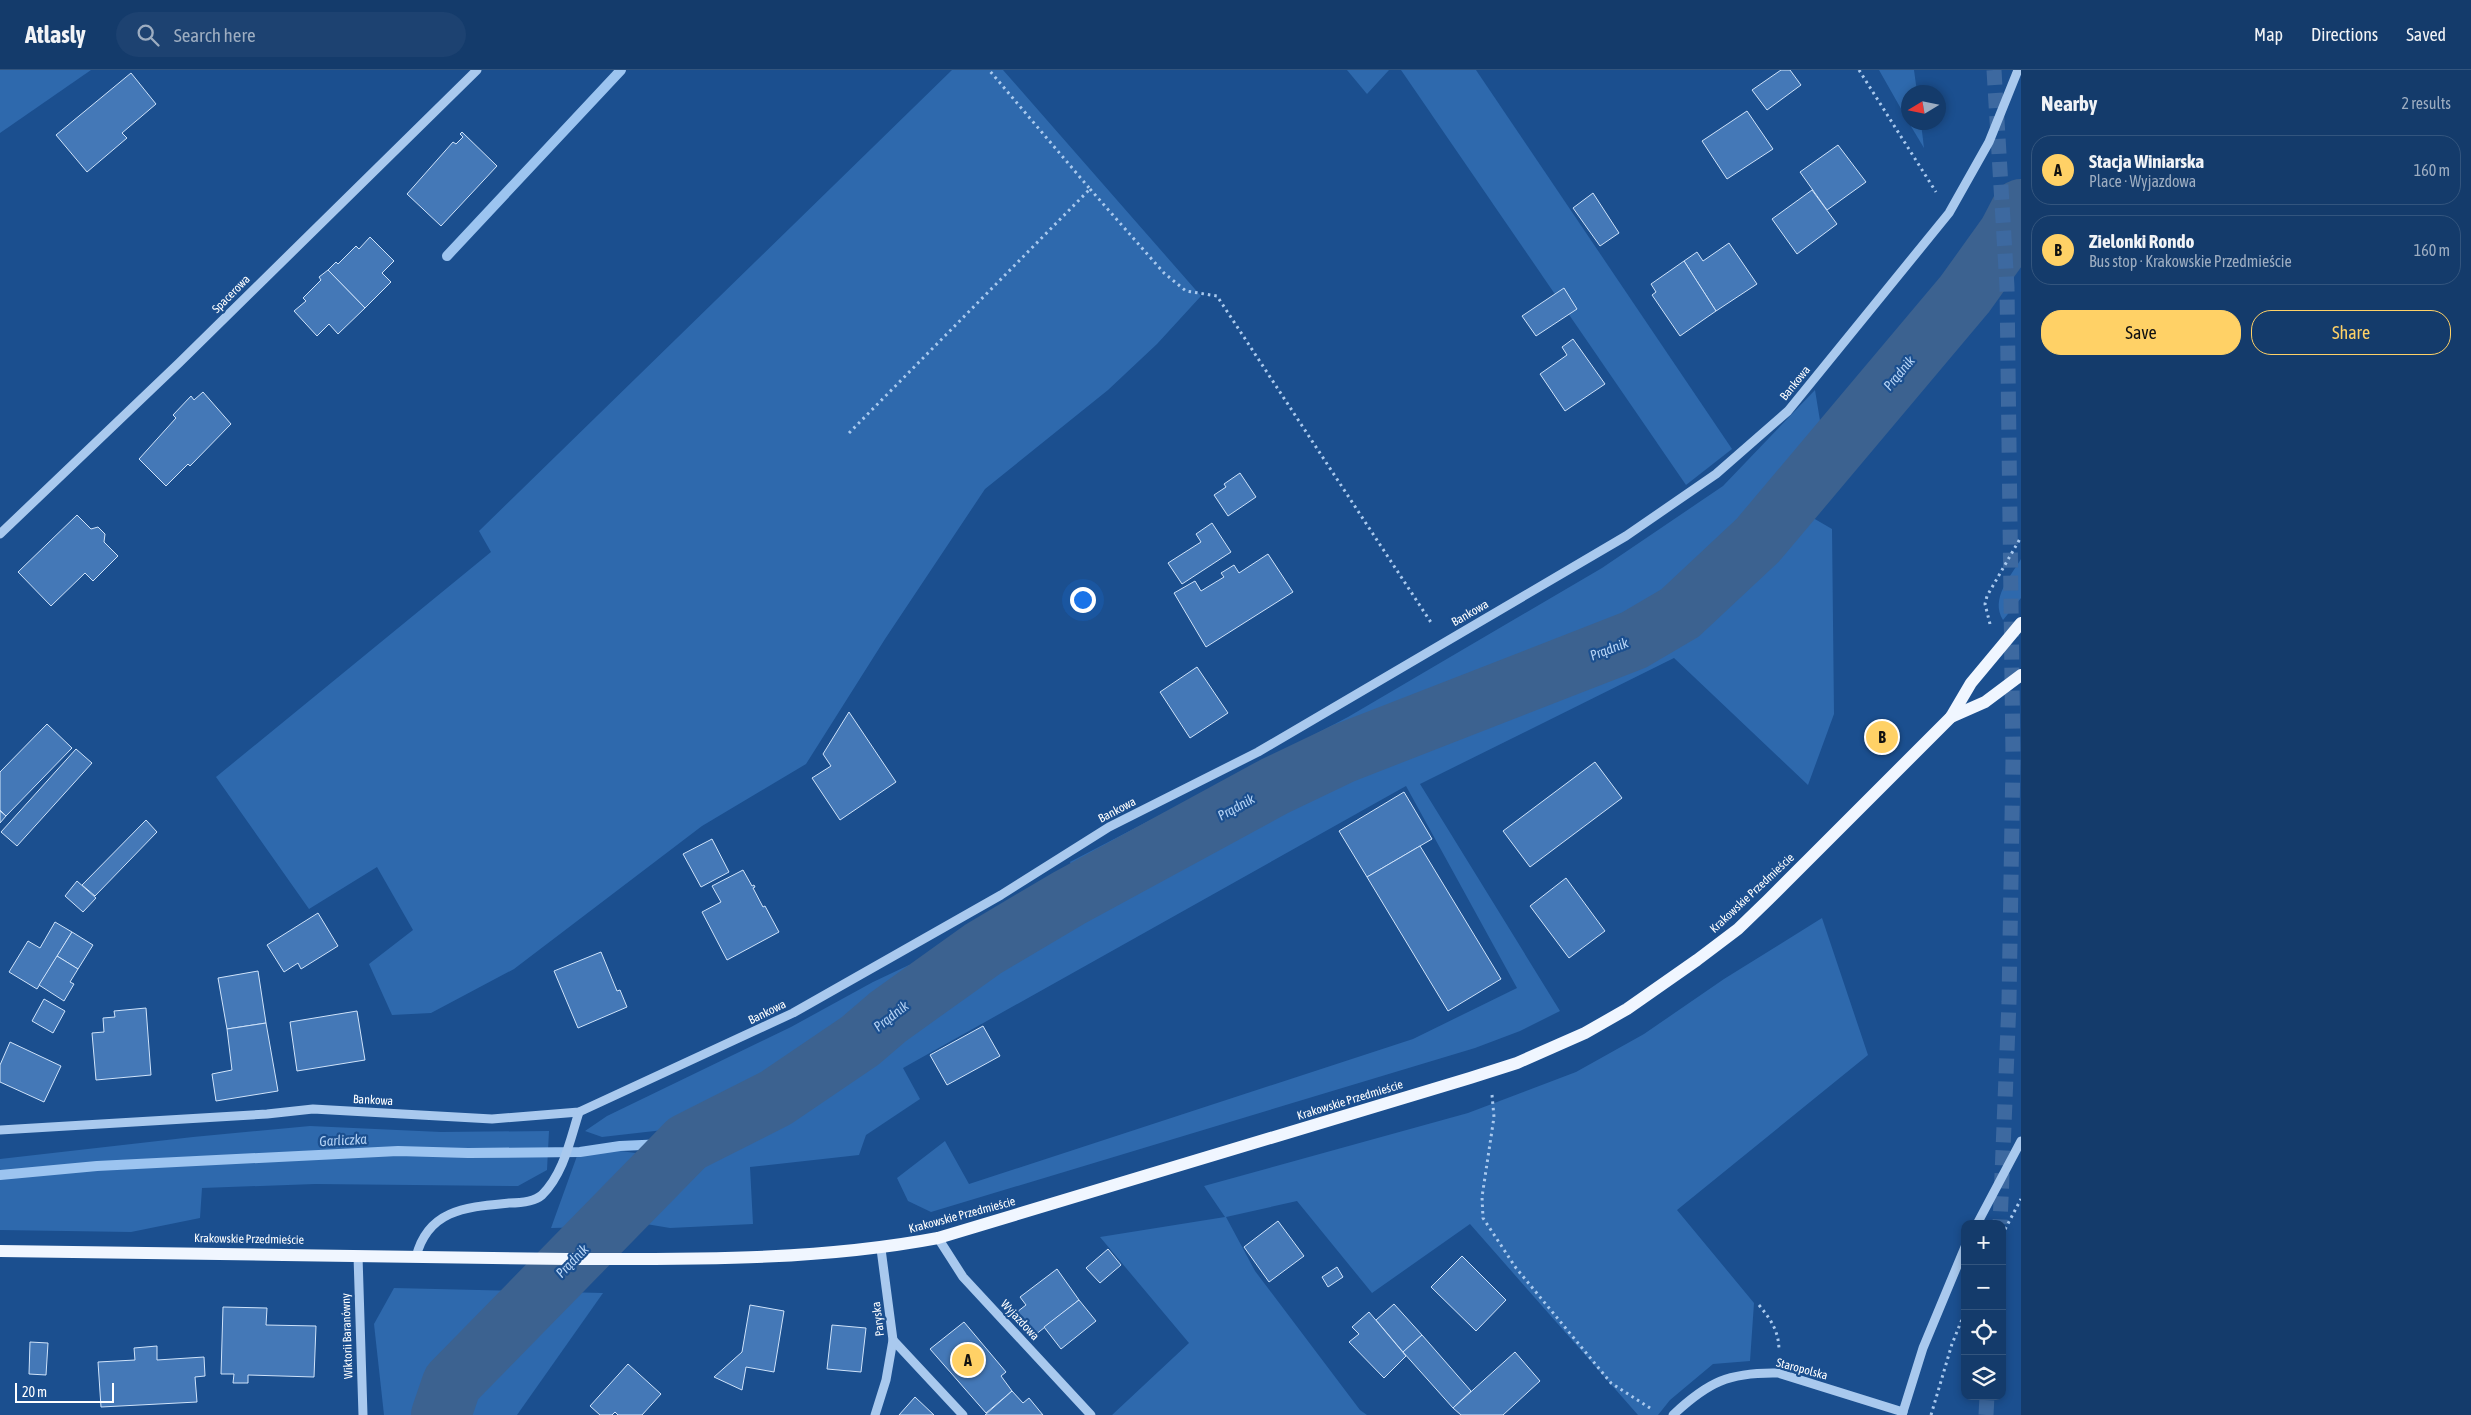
<!DOCTYPE html>
<meta charset="utf-8">
<style>
body{margin:0;font-family:"Asap Condensed",sans-serif;background:#1d4271;color:#f1f3f6}
.controls{position:absolute;right:15px;bottom:15px;display:grid;overflow:hidden;border-radius:10px;box-shadow:0 2px 8px #0003}
.controls button{width:45px;height:45px;display:grid;place-items:center;padding:0;border:0;border-bottom:1px solid #33557e;background:#143b6b;color:#f1f3f6;font:25px sans-serif}
.compass{position:absolute;left:1901px;top:15px;width:45px;height:45px;border-radius:50%;background:#143b6b;box-shadow:0 2px 8px #0003;rotate:260deg}
.scale{position:absolute;left:15px;bottom:12px;width:99px;box-sizing:border-box;padding-left:5px;border:2px solid #fff;border-top:0;font-size:14px;line-height:18px;white-space:nowrap;color:#fff;-webkit-text-stroke:4px #1b4f8f;paint-order:stroke}
.you{position:absolute;left:1082px;top:529px;width:18px;height:18px;margin:-12px;border:4px solid #fff;border-radius:50%;background:#1a73e8;box-shadow:0 0 0 8px #1a73e833}
.badge{display:grid;place-items:center;width:32px;height:32px;border-radius:50%;background:#ffd166;color:#111;font-size:16px;font-weight:700}
.pin{position:absolute;translate:-50% -50%;border:2px solid #fff;box-shadow:0 1px 5px #0006}
.list{margin:0;padding:0;list-style:none}
h2{display:flex;justify-content:space-between;align-items:center;height:65px;margin:0;padding:0 20px;font-size:21px}
h2 small{font-size:16px;font-weight:400;color:#9dadc1}
.list li{display:grid;grid-template-columns:32px 1fr auto;gap:15px;align-items:center;box-sizing:border-box;height:70px;margin:0 10px 10px;padding:0 10px;border:1px solid #33557e;border-radius:20px}
.list b{display:block;font-size:19px;white-space:nowrap}
.list p{margin:0;font-size:16px;white-space:nowrap;color:#9dadc1}
.list em{font-size:16px;font-style:normal;color:#9dadc1}
.actions{display:flex;gap:10px;padding:15px 20px}
.actions a{flex:1;padding:11px 0;border:1px solid #ffd166;border-radius:20px;text-align:center;font-size:18px;color:#ffd166}
.actions .main{background:#ffd166;color:#111}
.icon{flex:none;width:28px;height:28px;fill:none;stroke:currentColor;stroke-width:2;stroke-linecap:round;stroke-linejoin:round}
.map{position:relative;flex:none;width:2021px;height:1345px;overflow:hidden}
header{display:flex;align-items:center;gap:30px;box-sizing:border-box;height:70px;padding:0 25px;background:#143b6b;border-bottom:1px solid #33557e}
header strong{font-size:24px}
nav{display:flex;gap:28px;margin-inline-start:auto;font-size:18px}
.search{width:350px;height:45px;background:#1d4271;display:flex;align-items:center;gap:12px;box-sizing:border-box;padding:0 18px;border-radius:28px;color:#9dadc1;font-size:19px}
main{display:flex}
aside{flex:1;background:#143b6b}
.map>svg:first-child{display:block}
</style>
<header>
<strong>Atlasly</strong>
<div class="search"><svg class="icon" aria-label="search" viewBox="0 0 24 24"><circle cx="10" cy="10" r="6"/><path d="M15 15l6 6"/></svg>Search here</div>
<nav><a>Map</a><a>Directions</a><a>Saved</a></nav>
</header>
<main>
<div class="map">
<svg width="2021" height="1345" viewBox="0 0 2021 1345">
<rect width="100%" height="100%" fill="#1b4f8f"/>
<!-- green -->
<g fill="#2e69ad">
<path d="M0,0h91l-91,63z"/>
<path d="M952,0h51l198,226 -44,48 -49,46 -123,99 -100,150 -79,125 -104,62 -188,143 -83,44 -39,2 -23,-51 44,-34 -36,-63 -68,42 -93,-132 275,-225 -12,-21z"/>
<path d="M1347,0h42l-22,24z"/>
<path d="M1401,0h75l256,379 -46,36z"/>
<path d="M1879,0h35l3,22h-9v29z"/>
<path d="M1909,53h12l3,25z"/>
<path d="M1815,320l8,49 -108,125 -67,53 -370,153 -202,106 -6,-14 278,-145 254,-149 121,-82z"/>
<path d="M1808,445l24,14 2,185 -26,71 -134,-127 -254,126 140,227 -40,20 -45,17 -544,164 -23,-11 -11,-23 48,-37 24,43 444,-145 104,-51 -111,-202 -503,282 17,31 -54,36 -7,20 -109,12 3,57 -83,4 -36,-6 31,-40 52,-43 85,-50 342,-212 153,-76 351,-146 46,-29z"/>
<path d="M2021,489v39l-18,22c-13,-21 7,-43 18,-61z"/>
<path d="M1822,848l46,137 -191,155 77,93 -4,58 -37,3 -43,36 -12,15h-20l-168,-191 -98,69 -75,-92 -71,16 29,54 105,139 7,5h-255l77,-72 -89,-106 125,-20 -21,-31 264,-73 108,-41 68,-38 80,-55z"/>
<path d="M909,895l10,10 -120,93 -118,60 -79,9 -17,-6 22,-15 184,-89 82,-45z"/>
<path d="M310,1056l131,6 108,-1 -2,39 -29,16 -203,-2 -113,4 -2,30 -69,14 -131,-2v-71l193,-22z"/>
<path d="M613,1080l30,4c-20,23 -30,50 -49,73l-43,1 26,-72z"/>
<path d="M394,1218l209,5 -86,122h-133l-10,-91z"/>
</g>
<g fill="none" stroke-linecap="round" stroke-linejoin="round">
<!-- stream -->
<g stroke="#9cc4f0" stroke-width="10">
<path d="M447,186l174,-186"/>
<path d="M0,1105l97,-9 301,-15 70,2 112,-1 40,-6 67,-3"/>
</g>
<!-- river -->
<path stroke="#3c6290" stroke-width="60" d="M441,1345l11,-32 235,-240 89,-45 84,-57 28,-24 95,-68 86,-51 206,-112 69,-33 290,-113 46,-27 78,-73 207,-246 43,-60 13,-25"/>
</g>
<!-- building -->
<g fill="#4478b7" stroke="#cfe3fa">
<path d="M1781,0h9l11,15 -34,25 -15,-20z"/>
<path d="M131,3l25,31 -34,29 5,5 -40,34 -31,-37z"/>
<path d="M1747,41l26,38 -46,30 -25,-38z"/>
<path d="M462,62l35,34 -56,60 -34,-32 46,-52 3,2 7,-7 -3,-3z"/>
<path d="M1838,75l28,37 -39,28 -27,-38z"/>
<path d="M1812,120l25,34 -40,30 -25,-35z"/>
<path d="M1593,123l26,40 -19,13 -27,-38z"/>
<path d="M370,167l24,24 -12,12 9,9 -26,26 -37,-38 8,-8 2,2 18,-18 3,3z"/>
<path d="M1729,173l28,41 -41,27 -32,-50 13,-9 6,9z"/>
<path d="M1684,191l32,50 -36,25 -28,-41 4,-3 -5,-8z"/>
<path d="M328,200l37,38 -27,26 -9,-10 -12,12 -23,-25 12,-10 -3,-3 18,-18 -2,-3z"/>
<path d="M1564,218l13,21 -41,27 -14,-20z"/>
<path d="M1573,269l32,45 -40,27 -25,-37 27,-19 -5,-8z"/>
<path d="M203,322l28,32 -41,42 -2,-2 -22,22 -27,-27 37,-41 -3,-3 18,-19 3,4z"/>
<path d="M1240,403l16,24 -28,19 -14,-21 12,-8 -2,-3z"/>
<path d="M77,445l14,14 7,-2 7,7 -1,8 14,14 -25,25 -8,-8 -34,33 -33,-34z"/>
<path d="M1212,453l19,29 -49,32 -14,-21 33,-21 -5,-8z"/>
<path d="M1268,484l25,38 -87,55 -32,-54 21,-12 6,10 23,-14 -3,-4 13,-8 5,8z"/>
<path d="M1197,597l31,46 -38,25 -30,-46z"/>
<path d="M849,642l47,70 -56,38 -28,-42 19,-12 -8,-12z"/>
<path d="M47,654l25,24 -66,68 -6,-6v-38z"/>
<path d="M76,679l16,14 -75,83 -16,-14z"/>
<path d="M1595,692l27,36 -92,69 -27,-36z"/>
<path d="M1404,722l28,47 -65,38 -28,-46z"/>
<path d="M0,741l6,5 -6,7z"/>
<path d="M146,750l11,12 -62,64 -13,-11z"/>
<path d="M712,769l17,33 -28,15 -18,-33z"/>
<path d="M1420,776l81,133 -53,32 -81,-134z"/>
<path d="M743,800l9,16 2,-1 1,2 -2,1 10,19 2,-1 14,26 -52,28 -25,-48 19,-10 -9,-16z"/>
<path d="M1566,808l39,53 -36,27 -39,-52z"/>
<path d="M77,811l19,17 -13,14 -18,-16z"/>
<path d="M318,843l20,33 -37,23 -3,-6 -14,9 -17,-27z"/>
<path d="M55,852l17,10 -35,57 -28,-17 19,-31 12,7z"/>
<path d="M72,862l21,13 -15,24 -21,-13z"/>
<path d="M601,882l16,39 3,-1 7,17 -49,21 -24,-57z"/>
<path d="M57,886l21,13 -8,13 4,2 -10,17 -25,-16z"/>
<path d="M258,901l8,52 -39,6 -9,-51z"/>
<path d="M44,929l21,12 -12,22 -21,-12z"/>
<path d="M146,938l5,67 -55,5 -4,-47 12,-1 -1,-14 12,-1 -1,-6z"/>
<path d="M357,941l8,49 -68,11 -7,-49z"/>
<path d="M266,953l12,68 -62,10 -4,-27 20,-4 -5,-41z"/>
<path d="M983,956l17,30 -53,29 -17,-30z"/>
<path d="M10,972l51,24 -17,36 -44,-20v-17z"/>
<path d="M1278,1151l26,35 -35,26 -25,-35z"/>
<path d="M1108,1179l13,16 -21,18 -14,-15z"/>
<path d="M1462,1186l44,44 -30,31 -45,-44z"/>
<path d="M1337,1197l6,10 -15,10 -6,-10z"/>
<path d="M1057,1199l22,31 -44,35 -18,-23 9,-7 -6,-8z"/>
<path d="M1079,1230l17,21 -35,28 -17,-22z"/>
<path d="M1394,1234l28,31 -19,17 -27,-32z"/>
<path d="M750,1235l34,6 -10,61 -28,-5 -4,23 -28,-13 28,-25z"/>
<path d="M223,1237l44,1 -1,17 50,1 -2,51 -66,-2v8h-15l1,-9h-13z"/>
<path d="M1369,1242l37,44 -22,22 -35,-36 10,-8 -7,-7z"/>
<path d="M964,1252l42,50 -5,4 11,15 -26,22 -56,-64z"/>
<path d="M832,1255l34,3 -5,44 -34,-3z"/>
<path d="M1422,1265l49,56 -18,17 -50,-56z"/>
<path d="M30,1272l18,1 -2,32 -17,-1z"/>
<path d="M157,1276v14l47,-3 1,19 -10,1 2,25 -96,5 -3,-45 37,-2 -1,-12z"/>
<path d="M1515,1282l25,29 -37,34h-42l-8,-7z"/>
<path d="M628,1294l33,30 -19,21h-24l-3,-3 -3,3h-12l-10,-9z"/>
<path d="M1012,1321l11,12 6,-5 14,17h-58z"/>
<path d="M915,1327l19,18h-35z"/>
</g>
<g fill="none" stroke-linecap="round" stroke-linejoin="round">
<!-- highway-tunnel -->
<g stroke="#3d69a0" stroke-width="15" stroke-dasharray="15 8" stroke-linecap="butt">
<path d="M1994,0l13,217 6,471 -4,244 -9,222"/>
<path d="M1986,1345l1,-19"/>
</g>
<!-- path -->
<g stroke="#a9c9ee" stroke-width="3" stroke-dasharray="2.5 4" stroke-linecap="butt">
<path d="M1859,0l77,122"/>
<path d="M1090,119l74,84 22,18 31,5 215,328"/>
<path d="M849,363l241,-244 -101,-119"/>
<path d="M1990,554l-5,-20 2,-8 34,-59"/>
<path d="M1492,1025l2,22 -12,80 1,21 33,50 95,115 42,27"/>
<path d="M2002,1165l19,-36"/>
<path d="M1759,1235c12,15 20,26 20,46"/>
<path d="M1931,1345l21,-71 13,-32"/>
</g>
<!-- minor -->
<g stroke="#a9c9ee" stroke-width="9">
<path d="M0,464l179,-171 298,-293"/>
<path d="M0,1060l267,-16 46,-5 179,10 87,-7 214,-99 208,-118 108,-68 149,-75 368,-216 90,-62 72,-63 161,-198 40,-71 29,-72"/>
<path d="M1977,1154l44,-83"/>
<path d="M938,1168l25,39 128,138"/>
<path d="M358,1186l5,159"/>
<path d="M416,1187c12,-48 51,-50 93,-54 10,0 25,-1 33,-8 22,-22 28,-55 37,-83"/>
<path d="M893,1270l70,75"/>
<path d="M875,1345l11,-35 7,-40 -12,-91"/>
<path d="M1673,1345c35,-33 56,-43 105,-42l125,39"/>
<path d="M1902,1345l21,-67 42,-101"/>
</g>
<!-- major -->
<g stroke="#f0f6ff" stroke-width="12">
<path d="M1951,647l34,-15 36,-27"/>
<path d="M0,1181c189,1 378,7 567,8 124,0 249,2 371,-21l532,-160 47,-15 68,-30 42,-24 70,-49 41,-31 30,-29 183,-183 20,-34 50,-60"/>
</g>
</g>
<g text-anchor="middle" stroke-width="4.5" stroke-linejoin="round" paint-order="stroke">
<!-- street labels -->
<g font-size="12" fill="#fff" stroke="#1b4f8f">
<text transform="translate(231 224) rotate(-45)" y="4">Spacerowa</text>
<text transform="translate(1795 313) rotate(-51)" y="4">Bankowa</text>
<text transform="translate(1470 543) rotate(-30)" y="4">Bankowa</text>
<text transform="translate(1117 740) rotate(-28)" y="4">Bankowa</text>
<text transform="translate(1752 823) rotate(-43)" y="4">Krakowskie Przedmieście</text>
<text transform="translate(767 942) rotate(-26)" y="4">Bankowa</text>
<text transform="translate(373 1030) rotate(3)" y="4">Bankowa</text>
<text transform="translate(1350 1030) rotate(-17)" y="4">Krakowskie Przedmieście</text>
<text transform="translate(962 1145) rotate(-15)" y="4">Krakowskie Przedmieście</text>
<text transform="translate(249 1169) rotate(1)" y="4">Krakowskie Przedmieście</text>
<text transform="translate(878 1249) rotate(-97)" y="4">Paryska</text>
<text transform="translate(1020 1250) rotate(47)" y="4">Wyjazdowa</text>
<text transform="translate(347 1266) rotate(-92)" y="4">Wiktorii Baranówny</text>
<text transform="translate(1802 1299) rotate(15)" y="4">Staropolska</text>
</g>
<!-- water labels -->
<g font-size="14" font-style="italic" fill="#b5d3f5" stroke="#1b4f8f">
<text transform="translate(1899 303) rotate(-50)" y="5">Prądnik</text>
<text transform="translate(1609 579) rotate(-21)" y="5">Prądnik</text>
<text transform="translate(1236 737) rotate(-29)" y="5">Prądnik</text>
<text transform="translate(891 946) rotate(-38)" y="5">Prądnik</text>
<text transform="translate(343 1070) rotate(-3)" y="5">Garliczka</text>
<text transform="translate(572 1191) rotate(-46)" y="5">Prądnik</text>
</g>
</g>
</svg>
<div class="controls">
<button>+</button>
<button>−</button>
<button><svg class="icon" aria-label="locate" viewBox="0 0 24 24"><circle cx="12" cy="12" r="6"/><path d="M12 2v4M12 18v4M2 12h4M18 12h4"/></svg></button>
<button><svg class="icon" aria-label="layers" viewBox="0 0 24 24"><path d="M12 4l9 5-9 5-9-5zM3 14l9 5 9-5"/></svg></button>
</div>
<svg class="compass" viewBox="-18 -18 36 36"><path d="M0-13l5 13h-10z" fill="#e53935"/><path d="M0 13l5-13h-10z" fill="#9dadc1"/></svg>
<div class="scale">20 m</div>
<div class="you"></div>
<div class="pin badge" style="left:968px;top:1290px">A</div>
<div class="pin badge" style="left:1882px;top:667px">B</div>
</div>
<aside>
<h2>Nearby<small>2 results</small></h2>
<ul class="list">
<li><span class="badge">A</span><div><b>Stacja Winiarska</b><p>Place · Wyjazdowa</p></div><em>160 m</em></li>
<li><span class="badge">B</span><div><b>Zielonki Rondo</b><p>Bus stop · Krakowskie Przedmieście</p></div><em>160 m</em></li>
</ul>
<div class="actions"><a class="main">Save</a><a>Share</a></div>
</aside>
</main>
